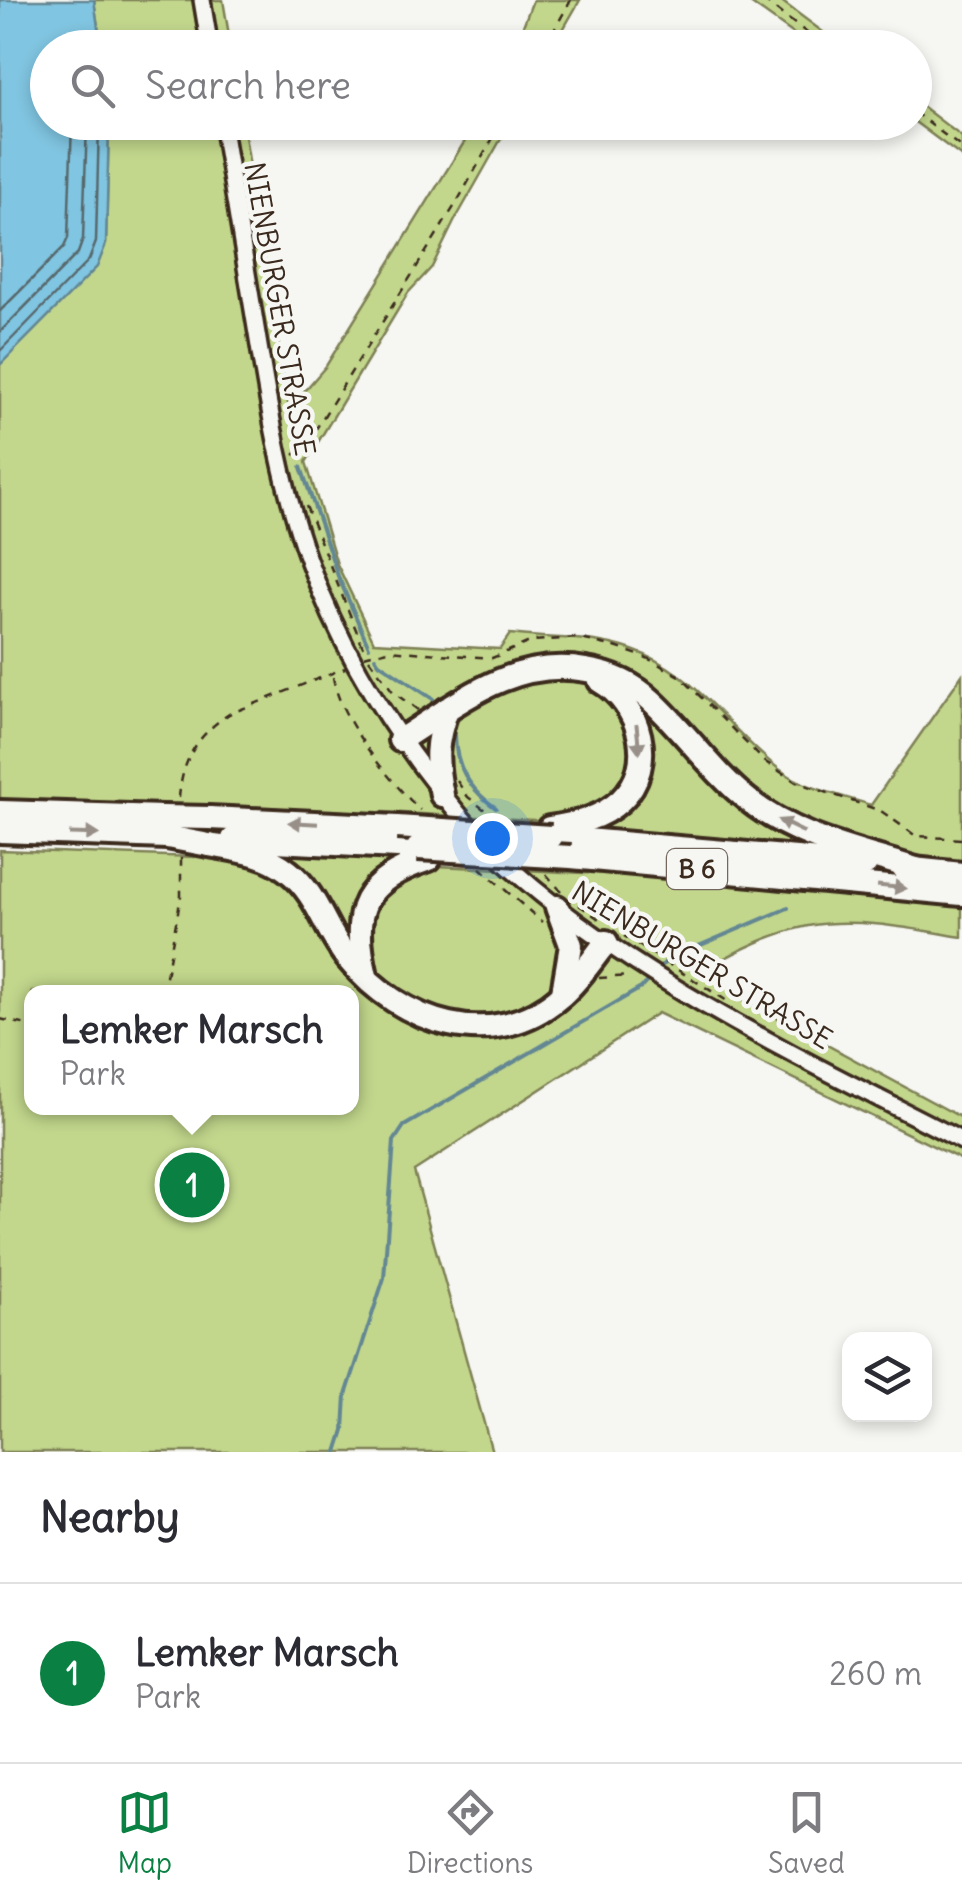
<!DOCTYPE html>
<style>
body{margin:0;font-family:Delius,sans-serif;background:#f2f2f3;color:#2b2b33}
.controls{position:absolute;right:30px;bottom:30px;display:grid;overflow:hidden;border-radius:20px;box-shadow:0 5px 15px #0003}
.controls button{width:90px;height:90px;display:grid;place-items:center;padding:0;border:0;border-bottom:2px solid #e1e1e2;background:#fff;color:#2b2b33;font:50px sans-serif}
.you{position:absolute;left:492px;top:838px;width:35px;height:35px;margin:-25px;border:8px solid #fff;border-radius:50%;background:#1a73e8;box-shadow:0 0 0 15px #1a73e833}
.badge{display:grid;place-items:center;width:65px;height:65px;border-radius:50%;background:#0b8043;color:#fff;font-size:32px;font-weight:700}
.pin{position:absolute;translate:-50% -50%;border:5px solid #fff;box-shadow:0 2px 10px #0006}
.popup{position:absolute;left:24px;top:985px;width:335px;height:130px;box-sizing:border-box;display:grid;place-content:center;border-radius:20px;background:#fff;filter:drop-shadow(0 2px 8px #0005);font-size:32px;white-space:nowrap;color:#7c7c81}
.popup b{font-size:38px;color:#2b2b33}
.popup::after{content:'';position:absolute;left:50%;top:100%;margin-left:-20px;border:20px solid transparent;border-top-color:#fff}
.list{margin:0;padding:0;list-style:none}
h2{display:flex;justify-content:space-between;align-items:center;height:130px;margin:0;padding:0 40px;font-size:42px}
h2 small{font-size:32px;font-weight:400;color:#7c7c81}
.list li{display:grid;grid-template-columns:65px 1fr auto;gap:30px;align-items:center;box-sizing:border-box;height:180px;padding:0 40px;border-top:2px solid #e1e1e2}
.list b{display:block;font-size:38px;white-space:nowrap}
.list p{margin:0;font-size:32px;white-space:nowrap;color:#7c7c81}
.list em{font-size:32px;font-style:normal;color:#7c7c81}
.icon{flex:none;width:55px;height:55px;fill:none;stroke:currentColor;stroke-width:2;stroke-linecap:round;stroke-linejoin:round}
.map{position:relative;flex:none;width:962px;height:1452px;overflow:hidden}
.search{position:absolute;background:#fff;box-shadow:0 5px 15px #0003;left:30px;right:30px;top:30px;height:110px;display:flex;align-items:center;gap:25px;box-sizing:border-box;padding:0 35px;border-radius:55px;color:#7c7c81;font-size:38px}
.sheet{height:310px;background:#fff}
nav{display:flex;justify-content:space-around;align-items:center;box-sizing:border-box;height:140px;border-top:2px solid #e1e1e2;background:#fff;font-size:28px;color:#7c7c81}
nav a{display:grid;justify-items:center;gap:5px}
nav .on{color:#0b8043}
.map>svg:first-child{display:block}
</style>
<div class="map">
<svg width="962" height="1452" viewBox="0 0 962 1452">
<rect width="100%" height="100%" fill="#f6f6f2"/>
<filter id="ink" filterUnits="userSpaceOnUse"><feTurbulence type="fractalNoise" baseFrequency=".01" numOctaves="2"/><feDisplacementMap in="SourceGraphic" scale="20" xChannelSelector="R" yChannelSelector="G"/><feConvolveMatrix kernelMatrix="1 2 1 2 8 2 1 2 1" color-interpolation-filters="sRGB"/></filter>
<g filter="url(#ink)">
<!-- green -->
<g fill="#c2d78c" stroke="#7e8055" stroke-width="2.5" fill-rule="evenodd">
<path d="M94,0h129l8,47h-130z"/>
<path d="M533,0h47l-27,47h-38z"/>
<path d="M746,0h34l63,47h-31z"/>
<path d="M915,101l47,36v20l-47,-35z"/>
<path d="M109,123h134l45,280 19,-15 19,-22 150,-243h34l-56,99 -22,45 -24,26 -102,169 31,102 37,78 126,7 10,-15c49,7 87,0 135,21 55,24 87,78 134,114 26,20 61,26 92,36l91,-130v262c-48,-8 -105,-20 -154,-11 -35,7 -69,24 -100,41l5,10 31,23 218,118v42l-304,-147 -244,158 78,281h-492v-602l194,7 -5,-43 -189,-13v-436l106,-121zM383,812l151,8 52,53 -149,-7zM32,992h320v116h-320z"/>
</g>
<!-- water -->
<path fill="#80c5e1" stroke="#648793" stroke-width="2.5" d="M0,0h94l7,47 -53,1v74l61,1 -3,121 -9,23 -97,98z"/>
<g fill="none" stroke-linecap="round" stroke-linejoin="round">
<!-- shore -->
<g stroke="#57686c" stroke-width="2.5">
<path d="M0,311l64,-64 4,-9 4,-116"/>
<path d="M0,332l78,-79 5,-14 4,-117"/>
<path d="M0,351l89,-91 7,-18 3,-120"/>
</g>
<!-- stream -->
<g stroke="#648793" stroke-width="4">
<path d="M301,467l37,109 31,71"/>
<path d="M375,657l4,6 54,36"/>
<path d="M455,735c0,32 15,55 41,73"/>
<path d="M658,970l10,-11 120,-51"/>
<path d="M337,1452l7,-22 2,-35 38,-117 10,-137 10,-15 237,-138 10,-11"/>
</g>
<defs>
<g id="tertiary">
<path d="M202,0l8,48"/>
<path d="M222,122c12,73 24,146 36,218 12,74 25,151 51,222 37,102 95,190 166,271"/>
<path d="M494,853c128,122 312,207 468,288"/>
</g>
<g id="trunk">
<path d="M400,740c59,-37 112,-83 186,-70 26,4 47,13 67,32 33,31 60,70 95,98 47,38 111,51 168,69"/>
<path d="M442,795c-7,-35 -7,-52 5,-86"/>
<path d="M0,812l163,5"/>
<path d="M209,818l188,9"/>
<path d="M549,828c26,-4 52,-9 72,-28 37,-35 19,-96 -21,-119"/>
<path d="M0,831l167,6"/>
<path d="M551,837l315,27"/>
<path d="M233,839l185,9"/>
<path d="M209,845c28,5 57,8 79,26 30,23 37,60 60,88 52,64 145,97 214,36 17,-15 31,-36 44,-53"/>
<path d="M571,857l391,37"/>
<path d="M903,868l59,6"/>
<path d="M557,907l14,38 -8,47"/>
<path d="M366,976c-16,-68 -3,-95 63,-117"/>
</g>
</defs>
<!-- tertiary casing -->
<use href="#tertiary" stroke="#3b2a1e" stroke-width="22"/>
<!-- trunk casing -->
<use href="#trunk" stroke="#3b2a1e" stroke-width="30"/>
<!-- path -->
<g stroke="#3b2a1e" stroke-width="2.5" stroke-dasharray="8 8" stroke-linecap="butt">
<path d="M763,0l64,48"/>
<path d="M544,48l27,-48"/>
<path d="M914,112l48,36"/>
<path d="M294,455l12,-10 151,-243 45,-80"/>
<path d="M306,506l57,141"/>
<path d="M364,656l24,-6 104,8 40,-17 45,-3 38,9 32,11 33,18 84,85 32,21 85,29 35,25 46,3"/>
<path d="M369,659l25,34 24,17"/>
<path d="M333,677c7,44 56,103 87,133"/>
<path d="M457,781l11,16 22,17"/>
<path d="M179,798c3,-38 18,-63 50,-84l116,-46"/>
<path d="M480,868l62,54"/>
<path d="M546,874l15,17"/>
<path d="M579,905l26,18"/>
<path d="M624,936l108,68"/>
<path d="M599,978l31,-2"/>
<path d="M163,992l18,-96v-40"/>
<path d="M0,1019l32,7"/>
</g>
<!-- tertiary -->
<use href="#tertiary" stroke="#f6f6f2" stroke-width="15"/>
<!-- trunk -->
<use href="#trunk" stroke="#f6f6f2" stroke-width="22"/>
<defs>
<g id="trunk-bridge">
<path d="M163,817l46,1"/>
<path d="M397,827l154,10"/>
<path d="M167,837l42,8"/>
<path d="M418,848l153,9"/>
</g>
</defs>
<!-- trunk-bridge casing -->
<use href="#trunk-bridge" stroke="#3b2a1e" stroke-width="30" stroke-linecap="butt"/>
<!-- trunk-bridge -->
<use href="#trunk-bridge" stroke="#f6f6f2" stroke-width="22"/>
</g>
<!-- one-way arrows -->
<defs><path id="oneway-solid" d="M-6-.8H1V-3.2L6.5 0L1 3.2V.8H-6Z" transform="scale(2.5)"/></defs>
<g fill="#989088">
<use href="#oneway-solid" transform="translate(638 739) rotate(84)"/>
<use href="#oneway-solid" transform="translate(303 823) rotate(-177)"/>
<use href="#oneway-solid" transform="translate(791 826) rotate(-154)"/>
<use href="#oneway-solid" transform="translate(84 834) rotate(2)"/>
<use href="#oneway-solid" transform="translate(892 887) rotate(6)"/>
</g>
</g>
<g text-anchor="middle" stroke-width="9" stroke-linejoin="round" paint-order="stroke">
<!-- shield labels -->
<rect fill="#f6f6f2" stroke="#73675e" stroke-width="2.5" x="667" y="849" width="60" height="40" rx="8"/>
<g font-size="25" font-weight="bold" fill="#3b2a1e">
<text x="697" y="878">B 6</text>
</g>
<!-- street labels -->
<g font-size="28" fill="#3b2a1e" stroke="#f6f6f2">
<text transform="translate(280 309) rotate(80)" y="10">NIENBURGER STRASSE</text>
<text transform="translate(702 965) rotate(31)" y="10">NIENBURGER STRASSE</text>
</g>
</g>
</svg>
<div class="controls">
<button><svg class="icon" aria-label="layers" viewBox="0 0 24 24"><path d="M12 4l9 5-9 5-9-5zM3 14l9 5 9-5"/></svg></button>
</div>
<div class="you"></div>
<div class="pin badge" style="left:192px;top:1185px">1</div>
<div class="popup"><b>Lemker Marsch</b>Park</div>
<div class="search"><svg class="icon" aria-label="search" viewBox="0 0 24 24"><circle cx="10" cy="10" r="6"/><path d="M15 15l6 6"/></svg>Search here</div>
</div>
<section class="sheet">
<h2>Nearby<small></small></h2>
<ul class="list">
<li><span class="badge">1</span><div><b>Lemker Marsch</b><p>Park</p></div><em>260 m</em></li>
</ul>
</section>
<nav>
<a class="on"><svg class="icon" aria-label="map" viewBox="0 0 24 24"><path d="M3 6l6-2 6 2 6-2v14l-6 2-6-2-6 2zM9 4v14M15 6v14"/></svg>Map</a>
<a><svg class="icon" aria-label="directions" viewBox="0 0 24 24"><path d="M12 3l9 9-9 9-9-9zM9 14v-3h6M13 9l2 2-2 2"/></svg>Directions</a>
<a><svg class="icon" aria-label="saved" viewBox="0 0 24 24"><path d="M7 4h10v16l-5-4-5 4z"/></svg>Saved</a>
</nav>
